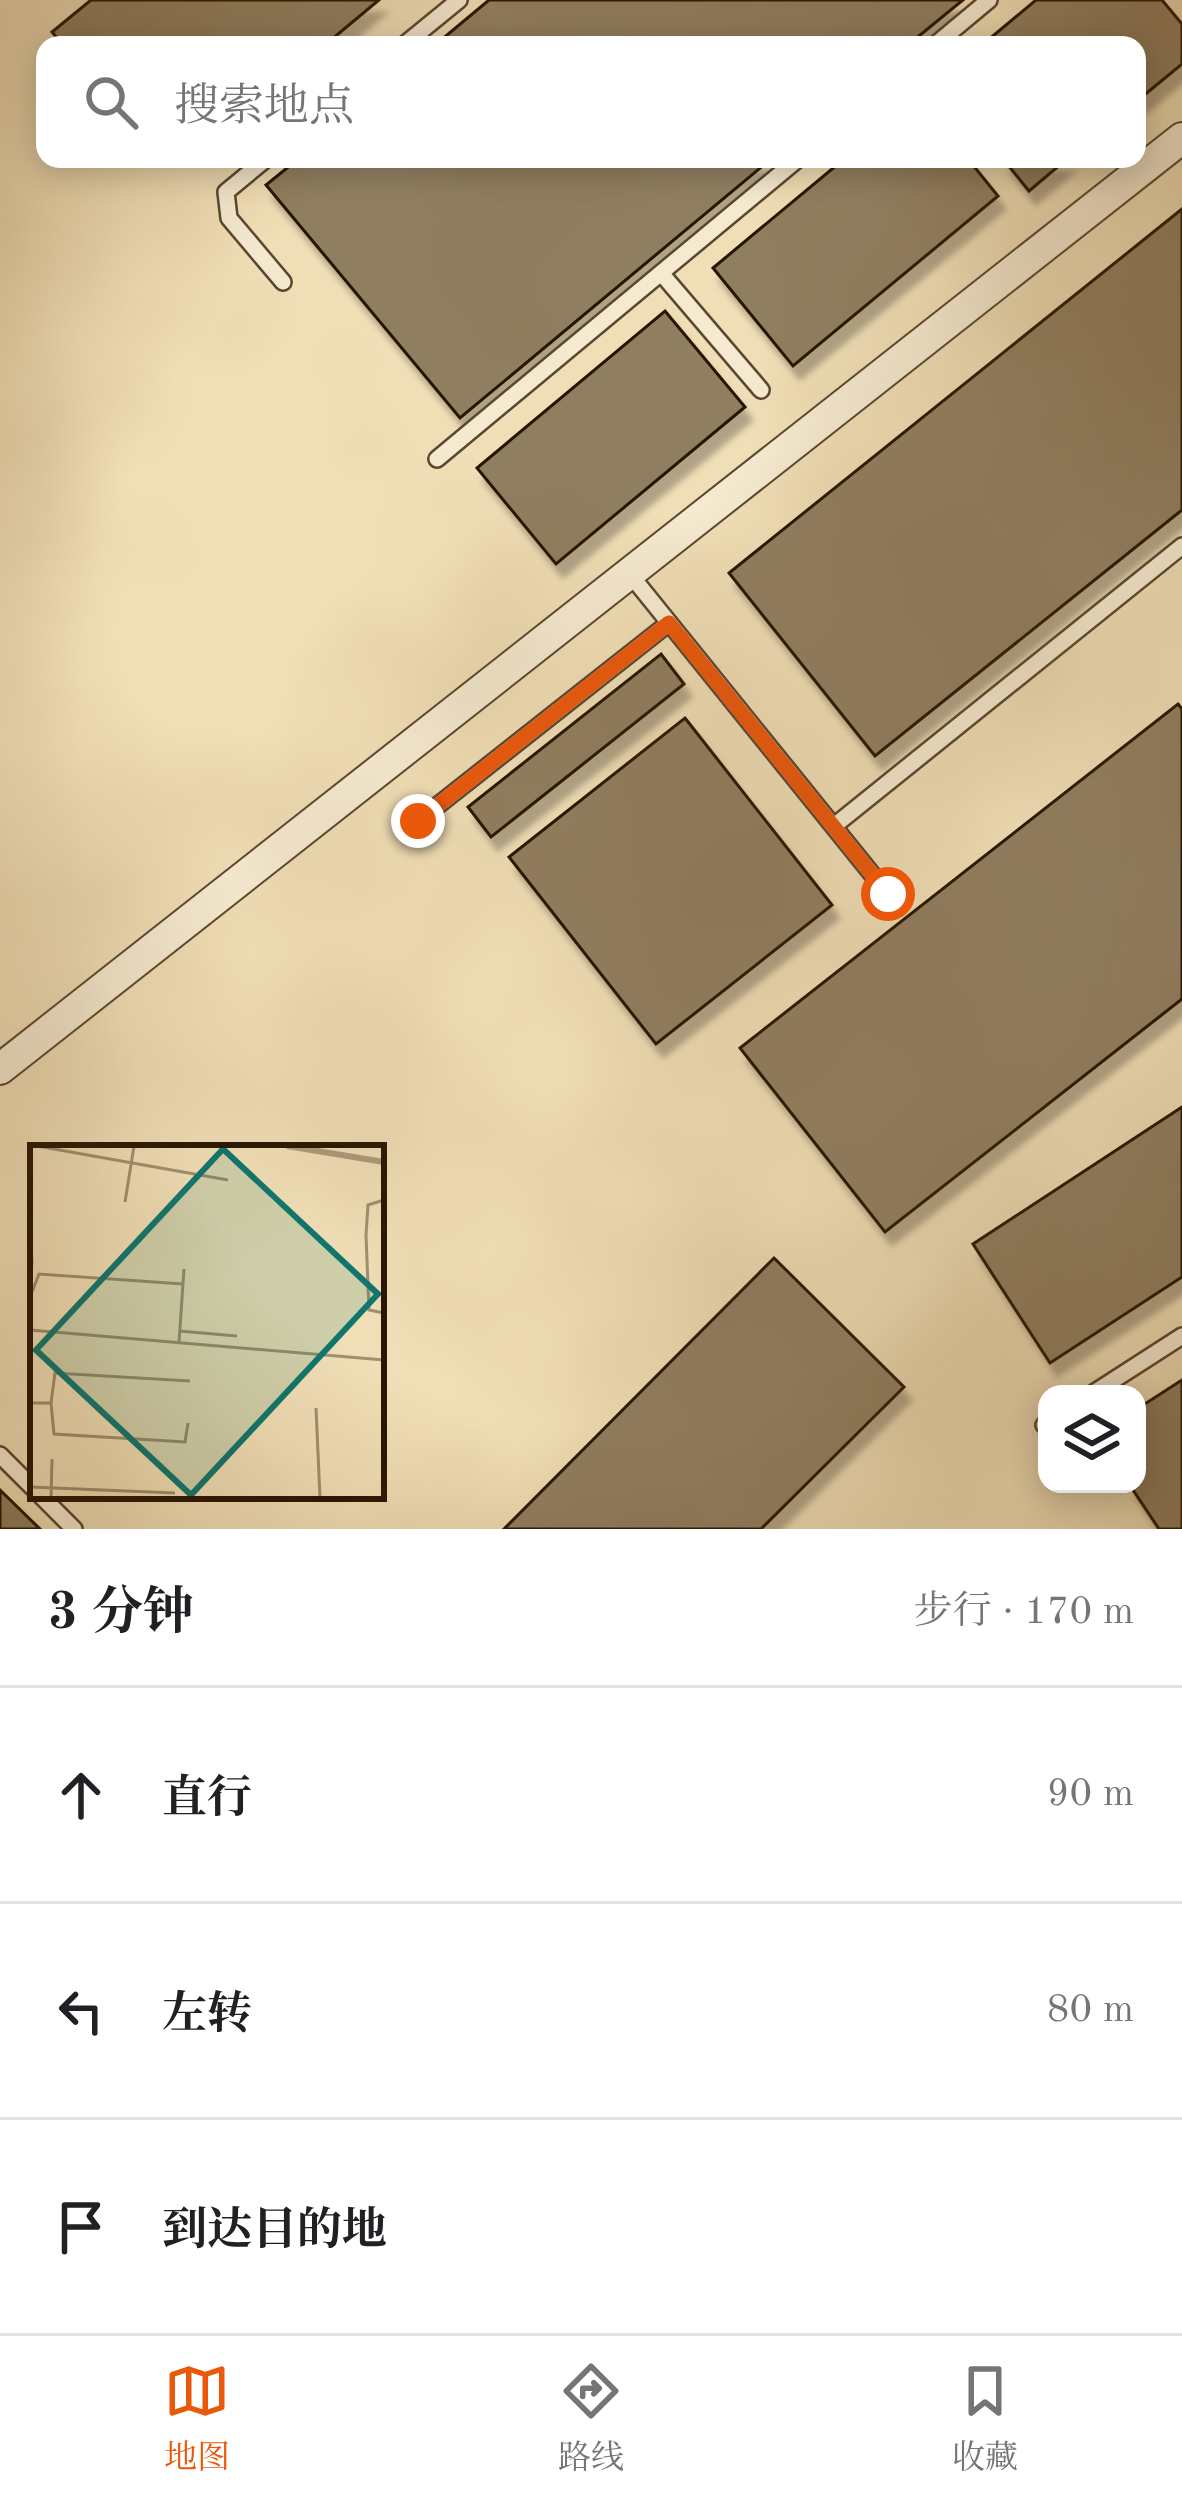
<!DOCTYPE html>
<html lang="zh">
<meta charset="utf-8">
<style>
body{margin:0;font-family:"Old Standard TT","Noto Serif SC",serif;background:#f6f6f6;color:#202124}
.controls{position:absolute;right:36px;bottom:36px;display:grid;overflow:hidden;border-radius:24px;box-shadow:0 6px 30px #0003}
.controls button{width:108px;height:108px;display:grid;place-items:center;padding:0;border:0;border-bottom:3px solid #e0e0e0;background:#fff;color:#202124;font:60px sans-serif}
.stop{position:absolute;width:36px;height:36px;margin:-27px;border:9px solid #ea580c;border-radius:50%;background:#fff}
.stop.end{background:#ea580c;border-color:#fff;box-shadow:0 3px 12px #0008}
.list{margin:0;padding:0;list-style:none}
h2{display:flex;justify-content:space-between;align-items:center;height:156px;margin:0;padding:0 48px;font-size:51px}
h2 small{font-size:39px;font-weight:400;color:#757577}
.list li{display:grid;grid-template-columns:78px 1fr auto;gap:36px;align-items:center;box-sizing:border-box;height:216px;padding:0 48px;border-top:3px solid #e0e0e0}
.list b{display:block;font-size:45px;white-space:nowrap}
.list em{font-size:39px;font-style:normal;color:#757577}
.icon{flex:none;width:66px;height:66px;fill:none;stroke:currentColor;stroke-width:2;stroke-linecap:round;stroke-linejoin:round}
.map{position:relative;flex:none;width:1182px;height:1529px;overflow:hidden}
.search{position:absolute;background:#fff;box-shadow:0 6px 30px #0003;left:36px;right:36px;top:36px;height:132px;display:flex;align-items:center;gap:30px;box-sizing:border-box;padding:0 42px;border-radius:24px;color:#757577;font-size:45px}
.sheet{height:804px;background:#fff}
nav{display:flex;justify-content:space-around;align-items:center;box-sizing:border-box;height:168px;border-top:3px solid #e0e0e0;background:#fff;font-size:33px;color:#757577}
nav a{display:grid;justify-items:center;gap:6px}
nav .on{color:#ea580c}
.map>svg:first-child{display:block}
</style>
<div class="map">
<svg width="1182" height="1529" viewBox="0 0 1182 1529">
<defs>
<filter id="shadow"><feDropShadow dx="7" dy="13" stdDeviation="3" flood-color="#0004"/></filter>
</defs>
<rect width="100%" height="100%" fill="#f0deb6"/>
<filter id="stains"><feTurbulence type="fractalNoise" baseFrequency=".00167" numOctaves="4"/><feColorMatrix values="0 0 0 0 .2 0 0 0 0 .09 0 0 0 0 .02 0 0 0 .5 -.17"/></filter>
<radialGradient id="worn" r=".72"><stop offset=".6" stop-color="#630" stop-opacity="0"/><stop offset="1" stop-color="#630" stop-opacity=".3"/></radialGradient>
<!-- building -->
<g fill="#907e60" stroke="#281503" stroke-width="3" filter="url(#shadow)">
<path d="M91,0h288l-54,45h-262l-11,-13z"/>
<path d="M489,0h474l-55,45h-473z"/>
<path d="M1036,0h126l20,24v40l-45,37v-56h-155z"/>
<path d="M298,159h473l-311,259 -194,-233z"/>
<path d="M844,159h124l30,37 -205,170 -80,-98z"/>
<path d="M1003,159h64l-38,32z"/>
<path d="M1182,209v301l-307,246 -146,-183z"/>
<path d="M665,311l80,96 -189,157 -79,-96z"/>
<path d="M661,654l23,30 -193,153 -23,-30z"/>
<path d="M1178,704l4,5v290l-297,233 -145,-184z"/>
<path d="M685,718l147,187 -176,139 -147,-187z"/>
<path d="M1182,1107v170l-132,86 -77,-119z"/>
<path d="M774,1258l130,129 -143,142h-257z"/>
<path d="M1182,1380v149h-23l-30,-45h8v-75z"/>
<path d="M0,1490l40,39h-40z"/>
</g>
<g fill="none" stroke-linecap="round" stroke-linejoin="round">
<defs>
<g id="lane">
<path d="M404,45l55,-45"/>
<path d="M935,45l54,-45"/>
<path d="M266,159l-40,33 3,26 54,64"/>
<path d="M661,273l100,117"/>
<path d="M437,459l361,-300"/>
<path d="M629,573l259,321"/>
<path d="M418,821l251,-198"/>
<path d="M834,826l348,-280"/>
<path d="M1092,1394l90,-58"/>
<path d="M1044,1425l3,-2"/>
<path d="M0,1455l33,33"/>
<path d="M41,1496l33,33"/>
</g>
<path id="street" d="M0,1069l1182,-931"/>
</defs>
<!-- lane casing -->
<use href="#lane" stroke="#5a4730" stroke-width="20"/>
<!-- street casing -->
<use href="#street" stroke="#5a4730" stroke-width="34"/>
<!-- lane -->
<use href="#lane" stroke="#f5ead0" stroke-width="15"/>
<!-- street -->
<use href="#street" stroke="#f5ead0" stroke-width="30"/>
</g>
<g fill="none" stroke-linecap="round" stroke-linejoin="round">
<!-- route -->
<path stroke="#ea580c" stroke-width="15" d="M418,821l251,-198 219,271"/>
</g>
<!-- overview -->
<g transform="translate(30 1145)">
<rect width="354" height="354" fill="#f0deb6"/>
<path fill="none" stroke="#ac9a79" stroke-width="6" d="M257,1l97,16"/>
<path fill="none" stroke="#a08e6e" stroke-width="3" d="M7,1l191,34M354,55l-16,5 -2,30 3,75 15,3M95,57l9,-56M0,66l2,54M0,152l9,-23 144,10M0,185l354,30M149,186l58,5M149,197l5,-73M0,258h21l3,31 131,8 3,-19M21,258l4,-30 135,8M286,263l4,90M0,342l145,6M21,353l1,-39"/>
<path fill="#0f766e" fill-opacity="0.15" stroke="#0f766e" stroke-width="6" d="M193,4l155,145 -187,201 -155,-145z"/>
<rect width="354" height="354" fill="none" stroke="#281503" stroke-width="6"/>
</g>
<rect width="100%" height="100%" filter="url(#stains)"/>
<rect width="100%" height="100%" fill="url(#worn)"/>
</svg>
<div class="controls">
<button><svg class="icon" aria-label="layers" viewBox="0 0 24 24"><path d="M12 4l9 5-9 5-9-5zM3 14l9 5 9-5"/></svg></button>
</div>
<div class="stop" style="left:888px;top:894px"></div>
<div class="stop end" style="left:418px;top:821px"></div>
<div class="search"><svg class="icon" aria-label="search" viewBox="0 0 24 24"><circle cx="10" cy="10" r="6"/><path d="M15 15l6 6"/></svg>搜索地点</div>
</div>
<section class="sheet">
<h2>3 分钟<small>步行 · 170 m</small></h2>
<ul class="list">
<li><svg class="icon" aria-label="ahead" viewBox="0 0 24 24"><path d="M12 20V5M6 11l6-6 6 6"/></svg><div><b>直行</b></div><em>90 m</em></li>
<li><svg class="icon" aria-label="left" viewBox="0 0 24 24"><path d="M17 20v-9H6M10 6l-5 5 5 5"/></svg><div><b>左转</b></div><em>80 m</em></li>
<li><svg class="icon" aria-label="arrive" viewBox="0 0 24 24"><path d="M6 21V4h12l-3 4 3 4H6"/></svg><div><b>到达目的地</b></div></li>
</ul>
</section>
<nav>
<a class="on"><svg class="icon" aria-label="map" viewBox="0 0 24 24"><path d="M3 6l6-2 6 2 6-2v14l-6 2-6-2-6 2zM9 4v14M15 6v14"/></svg>地图</a>
<a><svg class="icon" aria-label="directions" viewBox="0 0 24 24"><path d="M12 3l9 9-9 9-9-9zM9 14v-3h6M13 9l2 2-2 2"/></svg>路线</a>
<a><svg class="icon" aria-label="saved" viewBox="0 0 24 24"><path d="M7 4h10v16l-5-4-5 4z"/></svg>收藏</a>
</nav>
